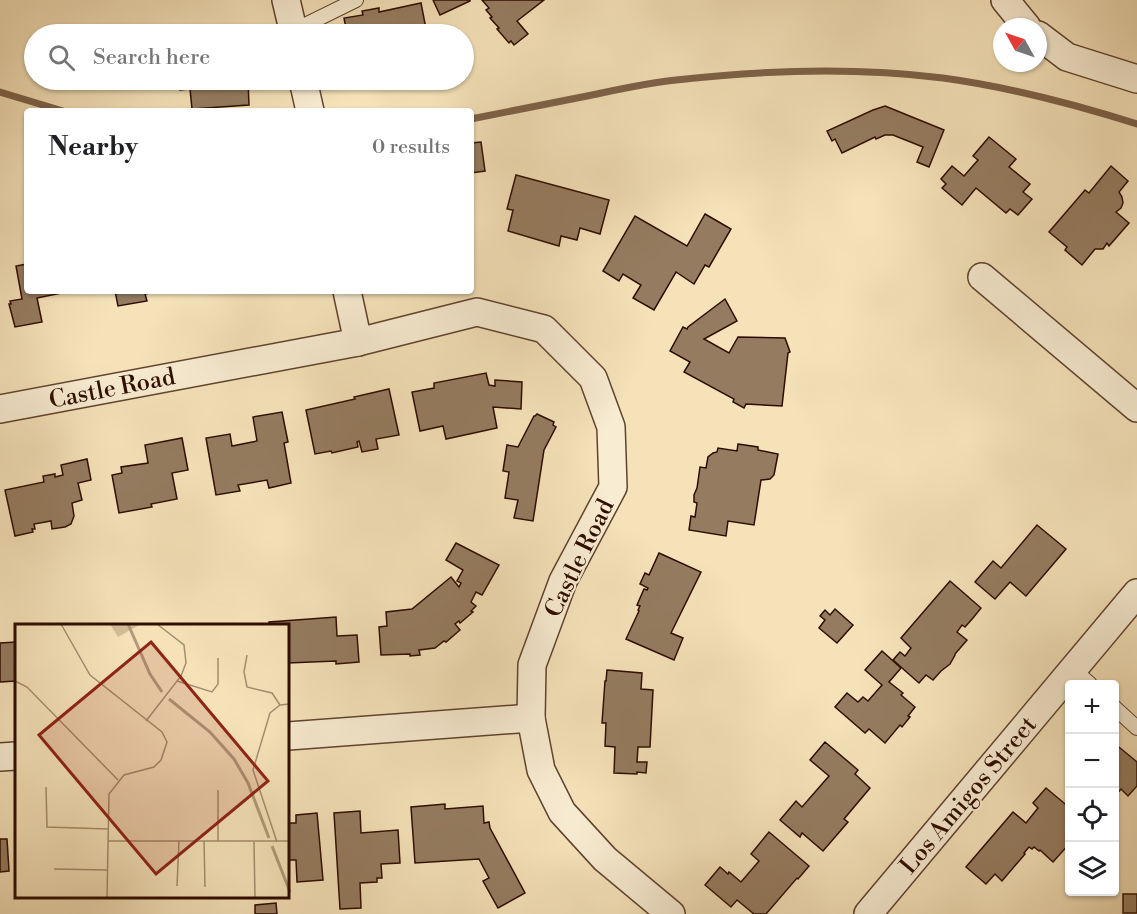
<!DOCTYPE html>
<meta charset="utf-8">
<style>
body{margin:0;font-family:"Libre Bodoni",serif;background:#f2f2f2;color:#202124}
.controls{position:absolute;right:18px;bottom:18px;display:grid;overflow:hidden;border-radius:6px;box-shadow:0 2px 4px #0004}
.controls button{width:54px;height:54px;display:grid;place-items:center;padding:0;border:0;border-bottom:2px solid #e0e0e0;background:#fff;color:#202124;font:30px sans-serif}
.compass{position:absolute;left:993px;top:18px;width:54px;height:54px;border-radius:50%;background:#fff;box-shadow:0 2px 4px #0004;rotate:310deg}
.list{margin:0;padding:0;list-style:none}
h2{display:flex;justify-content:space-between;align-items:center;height:78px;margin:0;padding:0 24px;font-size:26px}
h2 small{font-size:20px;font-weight:400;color:#757577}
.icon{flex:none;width:33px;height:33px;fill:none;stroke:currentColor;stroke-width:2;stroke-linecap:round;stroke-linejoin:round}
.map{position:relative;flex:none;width:1137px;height:914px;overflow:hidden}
.search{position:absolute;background:#fff;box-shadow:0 2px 4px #0004;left:24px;top:24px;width:450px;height:66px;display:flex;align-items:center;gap:15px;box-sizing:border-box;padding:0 21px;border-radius:33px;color:#757577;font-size:22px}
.panel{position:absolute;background:#fff;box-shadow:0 2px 4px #0004;left:24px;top:108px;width:450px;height:186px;border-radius:6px}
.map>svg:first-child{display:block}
</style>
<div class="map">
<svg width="1137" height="914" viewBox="0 0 1137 914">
<rect width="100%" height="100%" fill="#f5e2b9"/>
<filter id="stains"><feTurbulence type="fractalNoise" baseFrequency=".00333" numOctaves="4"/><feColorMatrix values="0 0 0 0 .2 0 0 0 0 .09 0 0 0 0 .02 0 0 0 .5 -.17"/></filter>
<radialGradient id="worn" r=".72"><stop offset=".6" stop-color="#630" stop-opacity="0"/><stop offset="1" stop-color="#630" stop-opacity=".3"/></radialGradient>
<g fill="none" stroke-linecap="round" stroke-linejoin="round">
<!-- stream -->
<g stroke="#7d6249" stroke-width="7">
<path d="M0,92l63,19"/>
<path d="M471,119c39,-8 77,-15 116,-23 29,-6 59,-13 89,-16 88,-10 179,-13 267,-2 66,9 131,26 194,46"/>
</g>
</g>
<!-- building -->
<g fill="#957c60" stroke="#2e0d00" stroke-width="1.5">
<path d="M433,0h37v1l-30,14z"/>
<path d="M482,0h62l-27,21 11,13 -14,11 -3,-4 -2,2 -12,-14 2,-1 -9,-10 2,-1 -6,-7 3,-2z"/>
<path d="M421,3l6,31h-80l-3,-16 19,-3 -1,-4 17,-3v4z"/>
<path d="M204,25v6l13,-1v4h-38l-1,-7z"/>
<path d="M179,80h69l1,25 -57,4 -2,-20 -10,1z"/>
<path d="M380,80h18v2l-17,4z"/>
<path d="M885,106l59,24 -15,37 -12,-5 6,-15 -30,-12h-8l-9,4 -1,-2 -33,16 -7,-14 -3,2 -5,-10 46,-21z"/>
<path d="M989,137l27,22 -7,8 21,17 -7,8 9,7 -14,16 -8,-6 -4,4 -30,-25 -14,17 -20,-17 4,-4 -5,-5 11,-13 12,10 14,-16 -5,-4z"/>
<path d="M481,142l4,29 -14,2v-30z"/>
<path d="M1111,166l17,15 -9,11 3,5 1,6 -2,5 -5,4 13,11 -20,23 -2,-3 -4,6h-8l-13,16 -17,-15 2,-3 -18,-15 36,-42 4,3z"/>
<path d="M516,175l93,25 -9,34 -20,-6 -3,12 -16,-4 -2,10 -51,-15 5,-21 -6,-1z"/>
<path d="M705,214l26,15 -22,38 -4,-2 -11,19 -18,-12 -22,38 -21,-12 8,-13 -18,-11 -4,7 -16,-10 32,-55 52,30z"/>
<path d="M27,264v27h44l-34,7 5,24 -27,5 -6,-23h2l-1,-3 12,-2 -6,-33z"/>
<path d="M115,291h43l-13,3 2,7 -29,5z"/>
<path d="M725,299l12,22 -33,18 25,14 9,-16 47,1 5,14 -2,1 -6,53 -36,-2 -2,4 -11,-6 1,-3 -50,-27 6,-10 -20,-11 13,-24 4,2 1,-2z"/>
<path d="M486,373l3,12 6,1v-6l27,2 -1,27 -28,-2 4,21 -51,11 -3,-13 -23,5 -8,-39 22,-4v-5z"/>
<path d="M389,389l10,46 -23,4 2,10 -16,3 -3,-11 -2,1 1,5 -26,6 -1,-2 -16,3 -9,-44 49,-11 -1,-2z"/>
<path d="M282,412l6,30 -4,1 7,40 -22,5 -2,-8 -29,5 2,6 -24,4 -10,-57 24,-4 2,12 25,-5 -4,-24z"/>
<path d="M537,414l17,8 -1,3 3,2 -12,23 -11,71 -19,-3 4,-18 -13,-2 4,-26 -6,-1 4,-26 11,2 16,-31h1z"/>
<path d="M182,438l6,32 -16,3 5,26 -26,5 1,3 -33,6 -7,-38 10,-2 -1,-6 27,-4 -3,-18z"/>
<path d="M738,444l20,3v3l20,4 -4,21 -4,4 -9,1 -7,45 -26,-4 -2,15 -37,-6 2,-14 4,1 2,-14 -3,-1v-7l3,-7 3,-21 6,1 2,-11 5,-4 4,-1 1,-4 19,3z"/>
<path d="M87,459l4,21 -13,3 4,17 -10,3 2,13 -3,8 -6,3 -13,2 -1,-8 -17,3 1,5h-3l1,3 -18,4 -10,-46 39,-8 -1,-6 12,-2v3l8,-2 -2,-10z"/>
<path d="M1037,525l29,24 -40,47 -16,-14 -15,17 -20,-17 18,-21 8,7z"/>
<path d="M456,543l43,22 -17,30 -6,-3 -5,10 5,4 -5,5 2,1 -13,11 -1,-2 -4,3 5,6 -14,12 -2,-1 -9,7 -16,2 1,5 -10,1v-2l-29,1 -2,-28 8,-1 -1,-14 26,-3 39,-32 8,10 2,-4 -4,-2 6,-11 -17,-10z"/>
<path d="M659,553l42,19 -30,61 12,5 -9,22 -48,-21 13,-28 -1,-1 2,-4 -3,-1 7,-16 3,1 1,-2 -8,-4 5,-11 4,2z"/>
<path d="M950,581l31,27 -8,10 -8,9 -3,-2 -5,7 10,8 -12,14v1l-5,9 -9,7 -8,9 -7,-5 -7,8 -26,-23 7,-8 5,4 6,-8 -10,-10z"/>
<path d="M835,609l18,16 -16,18 -18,-15 6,-8 -5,-4 5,-6 5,5z"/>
<path d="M336,617l1,19 20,-1 2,27 -23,2v-3l-48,2v-37h-19v-4z"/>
<path d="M16,642v39l-16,1v-39z"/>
<path d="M882,651l19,17 -12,14 14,11 -2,2 14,12 -7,9 2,1 -8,10 -2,-2 -15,18 -16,-14 -4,4 -30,-26 12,-14 11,9 5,-5 5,4 14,-16 -17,-15z"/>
<path d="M607,670l35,3 -1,16 12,1 -3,57h-12l-1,15h10l-1,11 -9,-1v2l-23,-1 1,-26 -10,-1 1,-23h-4l3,-42h1z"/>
<path d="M825,742l33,28 -3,4 15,14 -26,31 4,3 -25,29 -21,-18 -2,4 -20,-17 16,-19 6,6 27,-31 -19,-16z"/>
<path d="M1114,743l23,19v24l-9,10 -7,-7 -7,8z"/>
<path d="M1046,788l24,20v35l-17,19 -13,-12 -1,1 -5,-4 -2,2 -3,-2 -5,6 1,1 -23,27 -7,-7 -9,10 -20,-17 47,-55 13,11 12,-15 -5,-5z"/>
<path d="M445,804v5l38,-3 1,17 5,-1 1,6 35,65 -27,15 -15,-27 6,-3 -10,-19 -64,4 -4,-56z"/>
<path d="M360,811l1,22 37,-3 2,33 -19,1 1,14h-5v4l-17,1 1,25 -21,1 -6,-96z"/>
<path d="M317,813l6,67 -26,2 -1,-22h-8v-37h8v-8z"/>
<path d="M769,832l40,34 -11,13 -1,-1 -31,36h-12l-17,-14 -6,7 -26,-22 15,-18 8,7 1,-2 12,10 18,-21 -8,-7z"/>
<path d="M0,839h7l2,32 -9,1z"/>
<rect x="1123" y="894" width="14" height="19"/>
<path d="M276,903l1,11h-22v-9z"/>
</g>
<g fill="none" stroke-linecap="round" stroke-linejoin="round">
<defs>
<g id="lane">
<path d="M293,31l63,-31"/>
<path d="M1073,669l17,15"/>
<path d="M1114,707l23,21"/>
</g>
<g id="street">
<path d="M286,0l8,34"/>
<path d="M1005,0l22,27"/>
<path d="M1038,35l29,22 70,22"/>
<path d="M303,80l7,31"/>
<path d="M982,277l155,131"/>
<path d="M347,291l11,51"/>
<path d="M0,409l358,-67 119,-30 67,17 49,49 18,49 2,60 -50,94 -31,84 -1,53 10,52 21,42 43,47 66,55"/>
<path d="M288,736l243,-18"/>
<path d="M0,757l16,-1"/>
<path d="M868,914l269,-321"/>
</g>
</defs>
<!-- lane casing -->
<use href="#lane" stroke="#60422e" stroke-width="16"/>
<!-- street casing -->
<use href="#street" stroke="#60422e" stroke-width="30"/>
<!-- lane -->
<use href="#lane" stroke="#f8ecd2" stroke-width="14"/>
<!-- street -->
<use href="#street" stroke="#f8ecd2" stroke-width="27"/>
</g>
<g text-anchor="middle" stroke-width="4.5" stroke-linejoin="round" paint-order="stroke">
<!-- street labels -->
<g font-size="24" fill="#2e0d00" stroke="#f8ecd2">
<text transform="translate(112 388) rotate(-11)" y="8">Castle Road</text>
<text transform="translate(579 558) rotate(-64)" y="8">Castle Road</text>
<text transform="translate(968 795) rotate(-50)" y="8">Los Amigos Street</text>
</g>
</g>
<!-- overview -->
<g transform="translate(15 624)">
<rect width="274" height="274" fill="#f5e2b9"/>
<path d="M95,0h31l-23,13z" fill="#d3be9a"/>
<path fill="none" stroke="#b19a7a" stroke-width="3" d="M113,0l22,50 12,18M154,75l41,33 24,27 14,24 21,55M257,222l18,46"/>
<path fill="none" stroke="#a58d6f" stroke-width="1.5" d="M46,0l29,51 72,57 5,10 -6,18 -7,7 -30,8 -15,19 -2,104M232,31l-3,17 3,15 25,6 8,12M0,57l12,6 91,93M162,57l35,11 6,-8v-26M131,97l35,-45 5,-13 -2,-18 -27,-21M31,163l1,40 61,2M93,217h182M189,217l1,46M203,217v-51M239,218l1,56M262,218l-24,-72 17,-57 10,-8 10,-1M39,245l53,1M162,262l2,-45"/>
<path fill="#8f2418" fill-opacity="0.15" stroke="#8f2418" stroke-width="3" d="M136,18l117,139 -112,93 -117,-139z"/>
<rect width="274" height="274" fill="none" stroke="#2e0d00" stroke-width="3"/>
</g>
<rect width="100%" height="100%" filter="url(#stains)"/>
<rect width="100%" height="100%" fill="url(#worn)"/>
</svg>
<div class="controls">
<button>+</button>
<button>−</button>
<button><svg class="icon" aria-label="locate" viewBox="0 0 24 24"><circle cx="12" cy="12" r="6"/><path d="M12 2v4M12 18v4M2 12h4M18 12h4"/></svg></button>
<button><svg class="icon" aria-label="layers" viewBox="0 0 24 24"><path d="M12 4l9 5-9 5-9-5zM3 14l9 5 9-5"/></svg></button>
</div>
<svg class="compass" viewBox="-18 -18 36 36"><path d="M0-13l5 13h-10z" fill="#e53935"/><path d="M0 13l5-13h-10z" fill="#757577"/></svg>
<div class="search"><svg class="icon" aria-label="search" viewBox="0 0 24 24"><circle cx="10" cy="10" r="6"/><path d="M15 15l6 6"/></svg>Search here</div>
<section class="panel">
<h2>Nearby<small>0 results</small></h2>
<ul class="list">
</ul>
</section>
</div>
